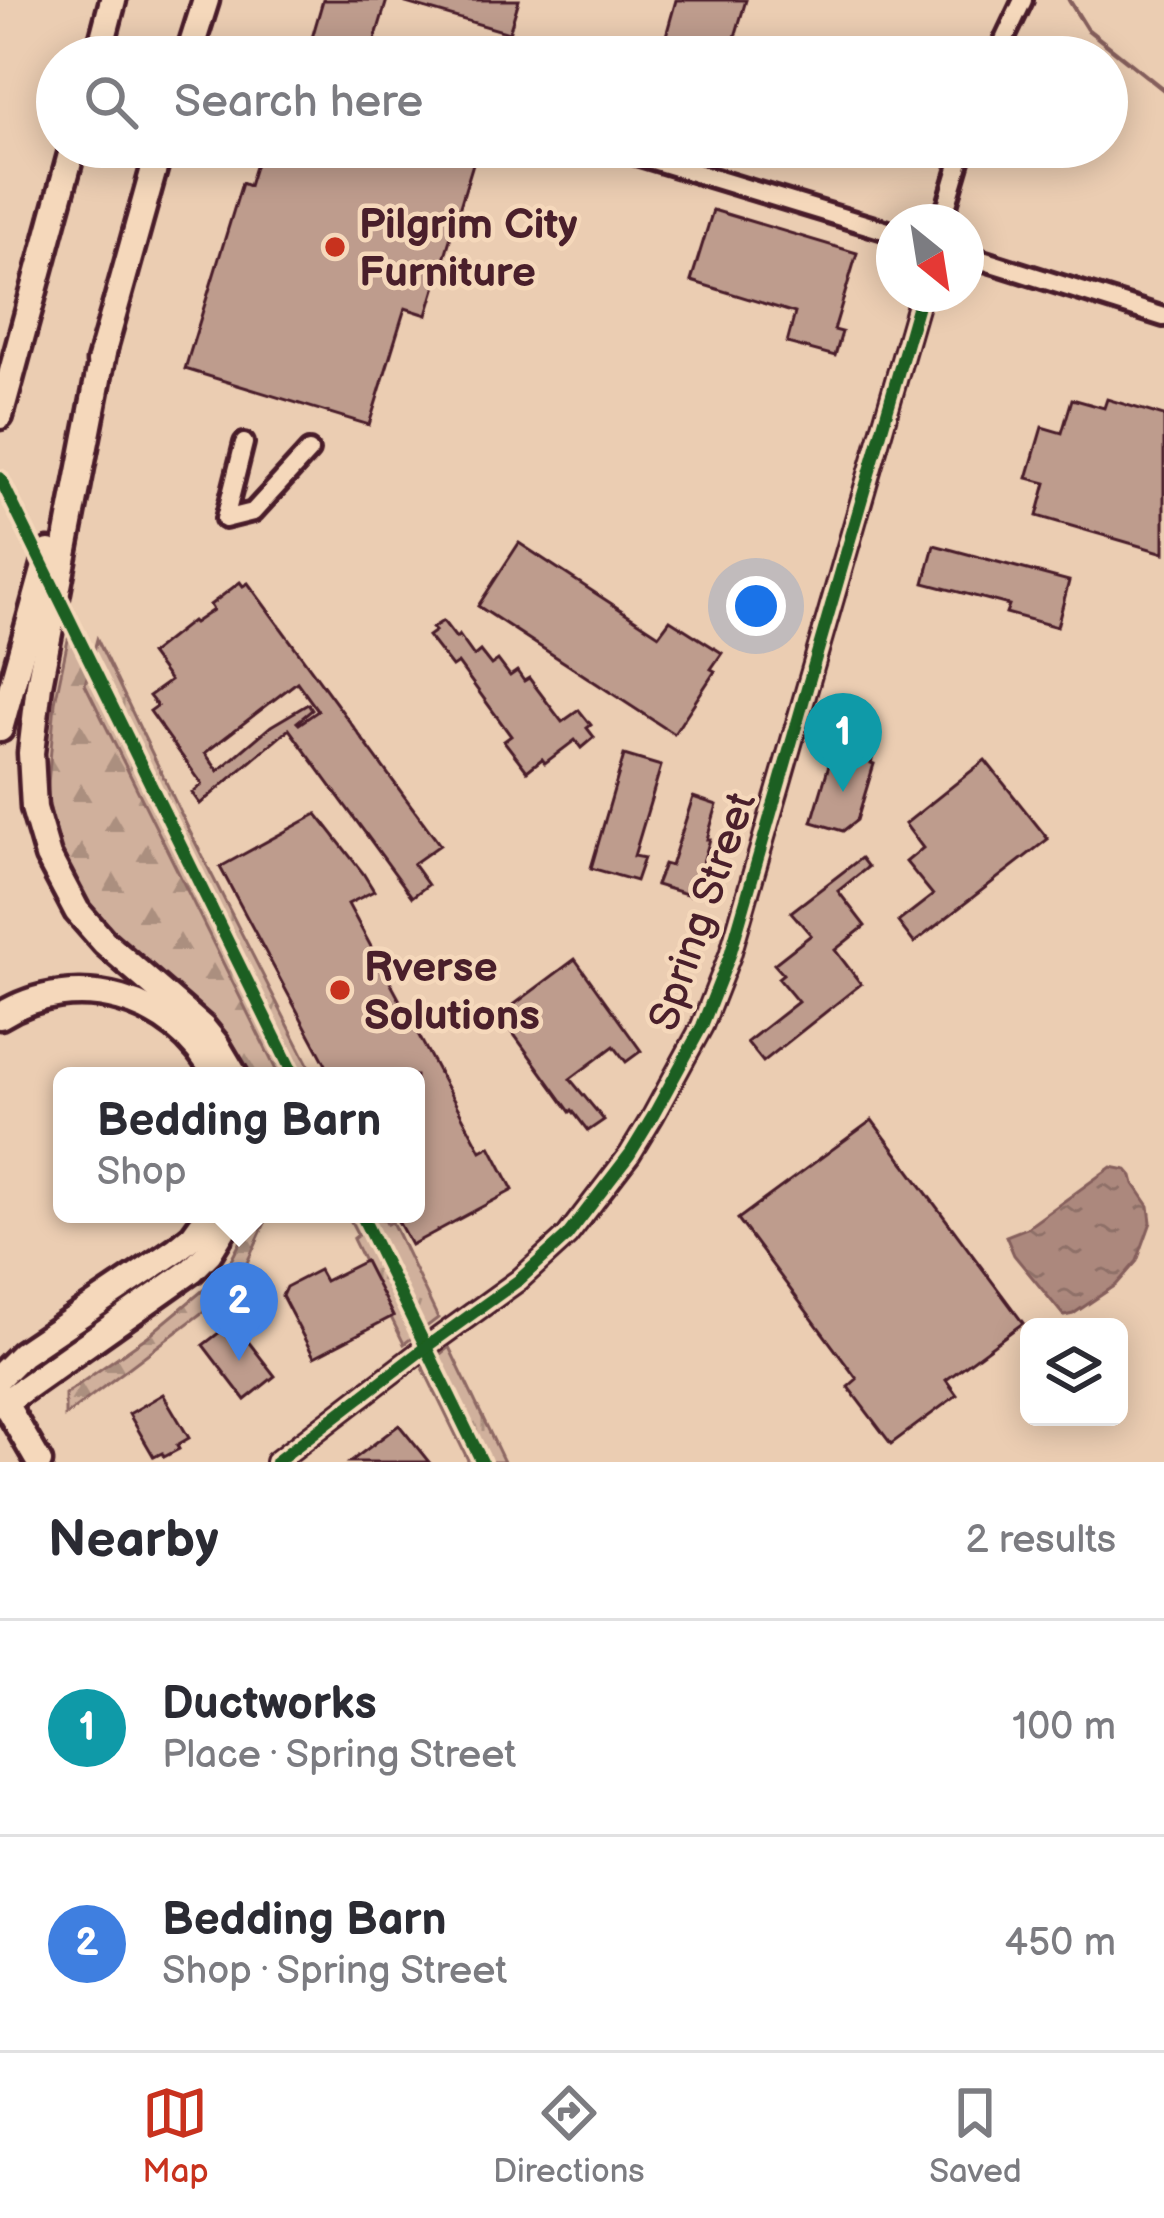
<!DOCTYPE html>
<meta charset="utf-8">
<style>
body{margin:0;font-family:"Balsamiq Sans",sans-serif;background:#f7f7f7;color:#2b2b33}
.controls{position:absolute;right:36px;bottom:36px;display:grid;overflow:hidden;border-radius:18px;box-shadow:0 6px 30px #0003}
.controls button{width:108px;height:108px;display:grid;place-items:center;padding:0;border:0;border-bottom:3px solid #e1e1e2;background:#fff;color:#2b2b33;font:60px sans-serif}
.compass{position:absolute;left:876px;top:204px;width:108px;height:108px;border-radius:50%;background:#fff;box-shadow:0 6px 30px #0003;rotate:150deg}
.you{position:absolute;left:756px;top:606px;width:42px;height:42px;margin:-30px;border:9px solid #fff;border-radius:50%;background:#1a73e8;box-shadow:0 0 0 18px #1a73e833}
.badge{display:grid;place-items:center;width:78px;height:78px;border-radius:50%;background:#c8321e;color:#fff;font-size:39px;font-weight:700}
.pin{position:absolute;translate:-50% -99px;filter:drop-shadow(0 3px 6px #0008)}
.pin::after{content:'';position:absolute;top:63px;width:42px;height:36px;background:inherit;clip-path:polygon(0 0,100% 0,50% 100%)}
.popup{position:absolute;left:53px;top:1067px;width:372px;height:156px;box-sizing:border-box;display:grid;place-content:center;border-radius:18px;background:#fff;filter:drop-shadow(0 3px 9px #0005);font-size:39px;white-space:nowrap;color:#7c7c81}
.popup b{font-size:45px;color:#2b2b33}
.popup::after{content:'';position:absolute;left:50%;top:100%;margin-left:-24px;border:24px solid transparent;border-top-color:#fff}
.list{margin:0;padding:0;list-style:none}
h2{display:flex;justify-content:space-between;align-items:center;height:156px;margin:0;padding:0 48px;font-size:51px}
h2 small{font-size:39px;font-weight:400;color:#7c7c81}
.list li{display:grid;grid-template-columns:78px 1fr auto;gap:36px;align-items:center;box-sizing:border-box;height:216px;padding:0 48px;border-top:3px solid #e1e1e2}
.list b{display:block;font-size:45px;white-space:nowrap}
.list p{margin:0;font-size:39px;white-space:nowrap;color:#7c7c81}
.list em{font-size:39px;font-style:normal;color:#7c7c81}
.icon{flex:none;width:66px;height:66px;fill:none;stroke:currentColor;stroke-width:2;stroke-linecap:round;stroke-linejoin:round}
.map{position:relative;flex:none;width:1164px;height:1462px;overflow:hidden}
.search{position:absolute;background:#fff;box-shadow:0 6px 30px #0003;left:36px;right:36px;top:36px;height:132px;display:flex;align-items:center;gap:30px;box-sizing:border-box;padding:0 42px;border-radius:66px;color:#7c7c81;font-size:45px}
.sheet{height:588px;background:#fff}
nav{display:flex;justify-content:space-around;align-items:center;box-sizing:border-box;height:168px;border-top:3px solid #e1e1e2;background:#fff;font-size:33px;color:#7c7c81}
nav a{display:grid;justify-items:center;gap:6px}
nav .on{color:#c8321e}
.map>svg:first-child{display:block}
</style>
<div class="map">
<svg width="1164" height="1462" viewBox="0 0 1164 1462">
<defs>
<pattern id="forest-firs" width="22" height="20" patternUnits="userSpaceOnUse" patternTransform="scale(3)"><rect width="22" height="20" fill="#d0b09c"/><path d="M5 1l3.5 6h-7zM16 11l3.5 6h-7z" fill="#ab8f7f"/></pattern>
<pattern id="park-tufts" width="24" height="20" patternUnits="userSpaceOnUse" patternTransform="scale(3)"><rect width="24" height="20" fill="#d0b09c"/><path d="M3 7l-1-3M5 7V3M7 7l1-3M15 17l-1-3M17 17v-4M19 17l1-3" fill="none" stroke="#ab8f7f"/></pattern>
<pattern id="water-ripples" width="26" height="14" patternUnits="userSpaceOnUse" patternTransform="scale(3)"><rect width="26" height="14" fill="#ac887d"/><path d="M2 4q2-2 4 0t4 0M15 11q2-2 4 0t4 0" fill="none" stroke="#8e6f67"/></pattern>
</defs>
<rect width="100%" height="100%" fill="#ebcdb2"/>
<filter id="ink" filterUnits="userSpaceOnUse"><feTurbulence type="fractalNoise" baseFrequency=".00833" numOctaves="2"/><feDisplacementMap in="SourceGraphic" scale="24" xChannelSelector="R" yChannelSelector="G"/><feConvolveMatrix kernelMatrix="1 2 1 2 8 2 1 2 1" color-interpolation-filters="sRGB"/></filter>
<g filter="url(#ink)">
<!-- forest -->
<g fill="url(#forest-firs)" stroke="#8d6864" stroke-width="3">
<path d="M69,635l211,441h-38l-124,-136 -30,-39 -26,-39 -15,-66 8,-94z"/>
<path d="M255,1214h14l-33,73 -171,129v-22l83,-58 77,-64z"/>
</g>
<!-- park -->
<g fill="url(#park-tufts)" stroke="#8d6864" stroke-width="3">
<path d="M97,639l92,191 125,246h-35l-194,-392z"/>
<path d="M347,1214h35l5,10 5,-2 46,96 -34,26 -51,-105 5,-4z"/>
<path d="M449,1347l55,115h-35l-46,-94z"/>
</g>
<!-- water -->
<path fill="url(#water-ripples)" stroke="#855e5c" stroke-width="3" d="M1111,1167l16,3 5,6 2,8 15,22 2,16 -14,39 -21,24 -43,29 -9,2 -50,-61 -8,-19 21,-8z"/>
<g fill="none" stroke-linecap="round" stroke-linejoin="round">
<!-- stream -->
<path stroke="#855e5c" stroke-width="4.5" d="M1069,0l18,29 77,61"/>
</g>
<!-- building -->
<g fill="#be9c8d" stroke="#4a1f2b" stroke-width="3" fill-rule="evenodd">
<path d="M323,0h64l-17,56 -58,-18z"/>
<path d="M407,0h112l-10,33 -103,-30z"/>
<path d="M676,0h70l-17,57h-69z"/>
<path d="M261,147h217l-51,168 -22,-7 -36,117 -184,-56 57,-186 7,3z"/>
<path d="M713,210l144,43 -23,77 8,2 -7,24 -48,-13 8,-30 -104,-32z"/>
<path d="M1072,399l32,9 3,-9 57,17v137l-127,-37 9,-33 -19,-5 15,-51 20,6z"/>
<path d="M519,543l140,92 11,-15 52,33 -11,16 4,2 -41,63 -196,-128z"/>
<path d="M934,545l135,36 -12,46 -51,-14 3,-8 -85,-22z"/>
<path d="M240,582l3,4 5,-3 192,262 -27,19 15,21 -16,12 -123,-168 -89,75 -8,-11 10,-9 -52,-73 7,-5 -8,-10 21,-15 -20,-27 42,-33 2,2 19,-13 -3,-5zM297,682l21,29 -19,13 -2,-2 15,-12 -4,-6 -37,22 -53,45 -13,-18z"/>
<path d="M443,621l13,17 3,-3 15,21 6,-5 11,14 7,-5 12,16 7,-5 7,10 5,-3 33,44 17,-12 12,15 -4,3 7,9 -13,11 -6,-8 -30,23 -3,-4 -15,12 -23,-30 7,-5 -53,-73 -6,4 -24,-31 7,-5 -3,-3z"/>
<path d="M838,734l38,12 -5,17 3,1 -17,56 -14,11 -31,-9z"/>
<path d="M624,755l37,11 -27,90 10,2 -8,23 -45,-13z"/>
<path d="M985,760l63,79 -134,104 -16,-21 35,-27 -27,-33 17,-14 -18,-24z"/>
<path d="M693,797l24,8 -10,34h3l-17,57 -37,-11 8,-21 7,2z"/>
<path d="M317,814l46,59 11,18 -26,13 133,247 9,-5 23,44 -102,55 -17,-31h22v-138h-84l-112,-209z"/>
<path d="M861,858l7,9 -30,24 27,35 -30,24 26,34 -98,78 -16,-20 51,-40 -20,-24 5,-4 -9,-10 37,-29 -20,-23z"/>
<path d="M575,959l66,92 -15,11 -12,-16 -44,33 34,41 -16,11 -16,-21 -2,2 -70,-97z"/>
<path d="M872,1120l151,203 -77,57 11,15 -66,49 -43,-57 9,-8 -119,-160z"/>
<path d="M365,1261l28,55 -79,41 -32,-61 4,-9 33,-17 6,11z"/>
<path d="M233,1322l42,54 -30,24 -42,-55z"/>
<path d="M163,1394l26,44 -12,7 2,4 -15,8 -2,-4 -8,4 -25,-43z"/>
<path d="M399,1425l30,37h-79z"/>
</g>
<g fill="none" stroke-linecap="round" stroke-linejoin="round">
<defs>
<g id="minor">
<path d="M996,57l27,-57"/>
<path d="M610,147l284,86"/>
<path d="M942,222l22,-75"/>
<path d="M966,255l198,62"/>
<path d="M244,443l-19,76 28,-7 56,-61"/>
<path d="M276,1462l150,-115 93,-67 48,-44 63,-82 23,-38 49,-90 28,-71 191,-661"/>
</g>
<g id="highway">
<path d="M98,57l15,-57"/>
<path d="M188,57l18,-57"/>
<path d="M104,348l-65,337 -8,68 3,55 14,48 29,55 28,32 98,85 13,16 19,32"/>
<path d="M100,362l60,-215"/>
<path d="M0,416l73,-269"/>
<path d="M0,729l49,-177"/>
<path d="M0,1016c76,-47 174,-19 216,60"/>
<path d="M0,1376l22,-22 154,-104 17,-14 16,-22"/>
<path d="M0,1395l39,67"/>
<path d="M5,1402l187,-132 17,-17 24,-39"/>
</g>
</defs>
<!-- minor casing -->
<use href="#minor" stroke="#4a1f2b" stroke-width="26"/>
<!-- highway casing -->
<use href="#highway" stroke="#4a1f2b" stroke-width="33"/>
<!-- minor -->
<use href="#minor" stroke="#f5d8bb" stroke-width="16"/>
<!-- highway -->
<use href="#highway" stroke="#f5d8bb" stroke-width="24"/>
<defs>
<g id="cycleway">
<path d="M0,478l294,598"/>
<path d="M361,1214l121,248"/>
<path d="M276,1462l150,-115 93,-67 48,-44 63,-82 23,-38 49,-90 28,-71 191,-661"/>
</g>
</defs>
<!-- cycleway casing -->
<use href="#cycleway" stroke="#f5d8bb" stroke-width="20"/>
<!-- cycleway -->
<use href="#cycleway" stroke="#1b5e20" stroke-width="12"/>
</g>
</g>
<!-- markers -->
<g fill="#c8321e" stroke="#f5d8bb" stroke-width="4.5">
<circle cx="335" cy="247" r="12"/>
<circle cx="340" cy="990" r="12"/>
</g>
<g text-anchor="middle" stroke-width="9" stroke-linejoin="round" paint-order="stroke">
<!-- poi labels -->
<g font-size="42" font-weight="bold" fill="#4a1f2b" stroke="#f5d8bb" text-anchor="start">
<text x="359" y="238">Pilgrim City<tspan x="359" dy="48">Furniture</tspan></text>
<text x="364" y="981">Rverse<tspan x="364" dy="48">Solutions</tspan></text>
</g>
<!-- street labels -->
<g font-size="42" fill="#4a1f2b" stroke="#f5d8bb">
<text transform="translate(701 911) rotate(-71)" y="15">Spring Street</text>
</g>
</g>
</svg>
<div class="controls">
<button><svg class="icon" aria-label="layers" viewBox="0 0 24 24"><path d="M12 4l9 5-9 5-9-5zM3 14l9 5 9-5"/></svg></button>
</div>
<svg class="compass" viewBox="-18 -18 36 36"><path d="M0-13l5 13h-10z" fill="#e53935"/><path d="M0 13l5-13h-10z" fill="#7c7c81"/></svg>
<div class="you"></div>
<div class="pin badge" style="left:843px;top:792px;background:#0f9aa8">1</div>
<div class="pin badge" style="left:239px;top:1361px;background:#3f7fe0">2</div>
<div class="popup"><b>Bedding Barn</b>Shop</div>
<div class="search"><svg class="icon" aria-label="search" viewBox="0 0 24 24"><circle cx="10" cy="10" r="6"/><path d="M15 15l6 6"/></svg>Search here</div>
</div>
<section class="sheet">
<h2>Nearby<small>2 results</small></h2>
<ul class="list">
<li><span class="badge" style="background:#0f9aa8">1</span><div><b>Ductworks</b><p>Place · Spring Street</p></div><em>100 m</em></li>
<li><span class="badge" style="background:#3f7fe0">2</span><div><b>Bedding Barn</b><p>Shop · Spring Street</p></div><em>450 m</em></li>
</ul>
</section>
<nav>
<a class="on"><svg class="icon" aria-label="map" viewBox="0 0 24 24"><path d="M3 6l6-2 6 2 6-2v14l-6 2-6-2-6 2zM9 4v14M15 6v14"/></svg>Map</a>
<a><svg class="icon" aria-label="directions" viewBox="0 0 24 24"><path d="M12 3l9 9-9 9-9-9zM9 14v-3h6M13 9l2 2-2 2"/></svg>Directions</a>
<a><svg class="icon" aria-label="saved" viewBox="0 0 24 24"><path d="M7 4h10v16l-5-4-5 4z"/></svg>Saved</a>
</nav>
